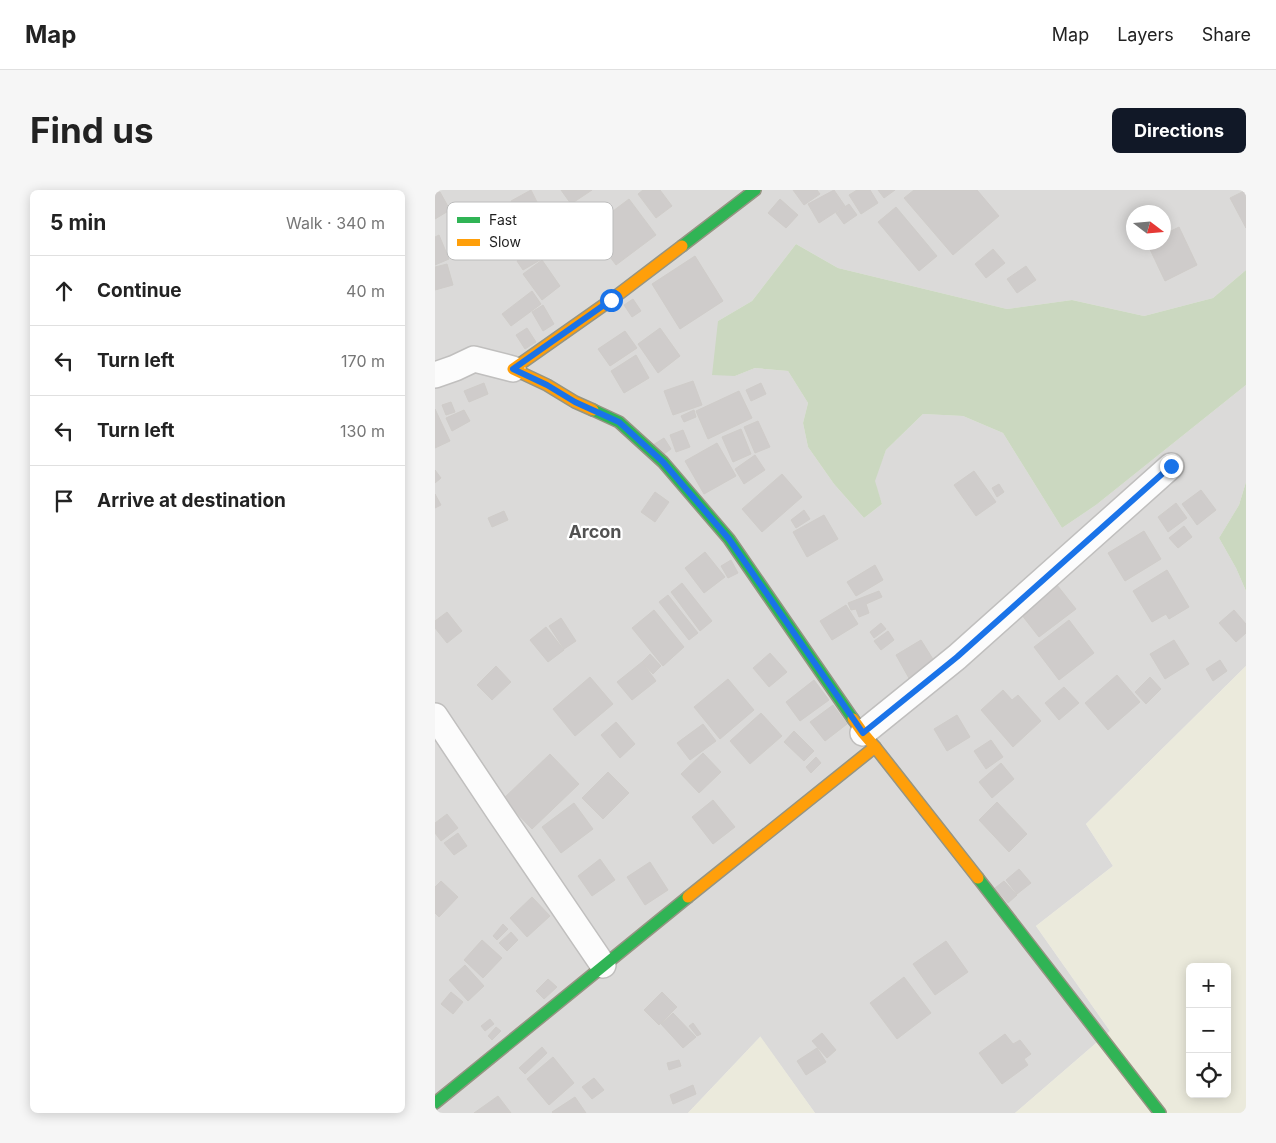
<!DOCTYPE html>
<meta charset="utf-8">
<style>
body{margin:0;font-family:Inter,sans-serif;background:#f6f6f6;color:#222}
.controls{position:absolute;right:15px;bottom:15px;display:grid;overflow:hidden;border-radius:8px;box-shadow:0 2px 12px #0003}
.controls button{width:45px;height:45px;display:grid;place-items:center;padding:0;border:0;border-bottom:1px solid #e0e0e0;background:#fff;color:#222;font:25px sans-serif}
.compass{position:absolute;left:691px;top:15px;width:45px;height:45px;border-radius:50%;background:#fff;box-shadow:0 2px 12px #0003;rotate:106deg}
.stop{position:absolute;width:15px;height:15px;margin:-11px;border:4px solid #1a73e8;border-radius:50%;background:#fff}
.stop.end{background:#1a73e8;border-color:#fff;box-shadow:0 1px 5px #0008}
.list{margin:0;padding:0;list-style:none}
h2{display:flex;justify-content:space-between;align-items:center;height:65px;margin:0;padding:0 20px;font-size:21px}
h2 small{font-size:16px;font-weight:400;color:#767676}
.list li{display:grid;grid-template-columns:32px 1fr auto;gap:15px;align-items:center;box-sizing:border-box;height:70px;padding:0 20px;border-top:1px solid #e0e0e0}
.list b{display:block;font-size:19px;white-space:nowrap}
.list em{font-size:16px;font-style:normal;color:#767676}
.icon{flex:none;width:28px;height:28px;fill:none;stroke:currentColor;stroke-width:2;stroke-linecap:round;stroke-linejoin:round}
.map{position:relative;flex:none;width:811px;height:923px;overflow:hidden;border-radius:8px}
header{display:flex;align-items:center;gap:30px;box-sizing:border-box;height:70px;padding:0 25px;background:#fff;border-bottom:1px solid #e0e0e0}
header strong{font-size:24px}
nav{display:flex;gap:28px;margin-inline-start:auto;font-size:18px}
.intro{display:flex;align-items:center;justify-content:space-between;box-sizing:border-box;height:120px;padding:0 30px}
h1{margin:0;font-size:35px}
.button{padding:12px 22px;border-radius:8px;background:#111827;color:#fff;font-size:18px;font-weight:700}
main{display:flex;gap:30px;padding:0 30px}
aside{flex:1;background:#fff;border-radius:8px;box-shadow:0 2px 12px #0003}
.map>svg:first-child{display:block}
</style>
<header>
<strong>Map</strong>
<nav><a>Map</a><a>Layers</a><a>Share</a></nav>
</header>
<div class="intro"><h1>Find us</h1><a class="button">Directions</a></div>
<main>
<aside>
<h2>5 min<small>Walk · 340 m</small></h2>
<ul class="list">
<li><svg class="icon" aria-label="ahead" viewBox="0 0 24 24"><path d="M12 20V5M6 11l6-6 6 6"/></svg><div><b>Continue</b></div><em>40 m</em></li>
<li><svg class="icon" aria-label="left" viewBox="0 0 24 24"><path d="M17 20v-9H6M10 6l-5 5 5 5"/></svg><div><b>Turn left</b></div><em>170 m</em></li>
<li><svg class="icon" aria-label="left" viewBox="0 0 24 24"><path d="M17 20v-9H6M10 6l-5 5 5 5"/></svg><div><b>Turn left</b></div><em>130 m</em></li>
<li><svg class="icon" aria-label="arrive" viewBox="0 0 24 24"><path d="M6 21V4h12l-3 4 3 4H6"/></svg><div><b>Arrive at destination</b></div></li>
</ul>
</aside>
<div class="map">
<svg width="811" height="923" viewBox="0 0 811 923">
<rect width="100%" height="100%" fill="#eceae8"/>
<!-- built -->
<path fill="#dbdad9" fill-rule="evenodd" d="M0,0h811v80l-33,28 -69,18 -72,-16 -65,9 -169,-41 -42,-24 -44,57 -34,20 17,55 20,-8 33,3 20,32 -5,20 5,24 26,37 30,34 18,-14 -8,-23 12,-31 37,-36 40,2 40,17 59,95 34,-23 150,-120v97l-7,23 -20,33 17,30 10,23v75l-160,158 27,42 -77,60 74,105 -95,82h-200l-55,-76 -72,76h-253zM698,22h30v30h-30z"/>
<!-- farmland -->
<g fill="#ebeadc" fill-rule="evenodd">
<path d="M811,476v447h-231l95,-82 -74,-105 77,-60 -27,-42zM755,777h37v127h-37z"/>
<path d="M325,846l55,77h-127l72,-76z"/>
</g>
<!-- forest -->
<g fill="#cbd8c0">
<path d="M361,54l42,24 169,41 65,-9 72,16 69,-18 33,-28v115l-150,120 -34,23 -59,-95 -40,-17 -40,-2 -37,36 -11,31 7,23 -18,14 -30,-34 -26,-37 -5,-24 5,-20 -20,-32 -33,-3 -20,8 -23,-1 6,-54 34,-20z"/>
<path d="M811,292v109l-10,-23 -17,-30 20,-33z"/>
</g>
<!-- building -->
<g fill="#cfcccb" stroke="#cfccc9">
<path d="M96,0l8,16 -21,10 -7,-15z"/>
<path d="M126,0h31l-21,14z"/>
<path d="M208,0h17l12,16 -16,12 -18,-24z"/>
<path d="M358,0h24l3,4 -16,11z"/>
<path d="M399,0l11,16 -26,17 -11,-19z"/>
<path d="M422,0h13l8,13 -17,11 -12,-19z"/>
<path d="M443,0h17l-11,8z"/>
<path d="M479,0h63l22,26 -46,39 -49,-57z"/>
<path d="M811,0v38l-16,-30z"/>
<path d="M5,2l10,18 -15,9v-25z"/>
<path d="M194,9l27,36 -40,30 -27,-36z"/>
<path d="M345,9l18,16 -12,13 -18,-15z"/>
<path d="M414,14l8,11 -13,9 -8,-11z"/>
<path d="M461,17l41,49 -18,15 -41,-49z"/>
<path d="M744,37l18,38 -32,16 -18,-38 16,-1v-7z"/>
<path d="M4,45l10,24 -14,6v-28z"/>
<path d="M558,59l12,14 -19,15 -11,-14z"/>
<path d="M100,60l5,10 -17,10 -6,-9z"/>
<path d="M260,66l28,45 -43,28 -28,-45z"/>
<path d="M107,70l18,26 -18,14 -19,-26z"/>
<path d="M12,74l6,21 -18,5v-23z"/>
<path d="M591,76l10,14 -19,13 -10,-14z"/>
<path d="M97,101l9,13 -30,22 -9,-12z"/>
<path d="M198,109l8,12 -9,6 -8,-12z"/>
<path d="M108,115l11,19 -11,7 -11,-19z"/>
<path d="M92,138l9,14 -11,7 -9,-14z"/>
<path d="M225,138l20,28 -22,17 -20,-29z"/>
<path d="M190,141l12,17 -27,18 -12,-17z"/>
<path d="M201,165l13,23 -25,15 -13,-22z"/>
<path d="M258,191l9,24 -29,10 -9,-24z"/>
<path d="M49,193l4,11 -19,8 -5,-11z"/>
<path d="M326,193l5,11 -15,7 -5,-11z"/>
<path d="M304,201l13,27 -44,21 -12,-28z"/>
<path d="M16,212l4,10 -9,3 -4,-10z"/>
<path d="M0,219l15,32 -15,7z"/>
<path d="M29,220l6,11 -18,10 -6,-13z"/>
<path d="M259,220l2,7 -12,5 -3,-6z"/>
<path d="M323,231l12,26 -15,6 -11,-26z"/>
<path d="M306,239l10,25 -18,8 -11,-25z"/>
<path d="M248,240l7,17 -14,5 -6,-17z"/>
<path d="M229,248l7,11 -10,7 -8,-11z"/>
<path d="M282,253l19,33 -32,18 -19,-33z"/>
<path d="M320,265l10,15 -21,14 -9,-15z"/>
<path d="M0,280l6,8 -6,5z"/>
<path d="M539,281l22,31 -20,14 -22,-31z"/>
<path d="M347,284l20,23 -40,35 -20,-23z"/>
<path d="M564,294l5,8 -7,5 -5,-9z"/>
<path d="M766,300l15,20 -19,15 -15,-21z"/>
<path d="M220,302l14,10 -14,20 -14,-10z"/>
<path d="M0,304l6,11 -6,3z"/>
<path d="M741,313l11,15 -19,14 -10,-15z"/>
<path d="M369,320l6,9 -14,9 -5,-8z"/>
<path d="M69,321l4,9 -16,7 -4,-9z"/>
<path d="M389,325l14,24 -31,18 -14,-25z"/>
<path d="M749,336l8,11 -14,11 -9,-10z"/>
<path d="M709,341l17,28 -36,22 -17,-28z"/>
<path d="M270,362l20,25 -21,16 -19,-25z"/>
<path d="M296,370l7,13 -10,5 -7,-12z"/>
<path d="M440,375l8,15 -27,16 -9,-14z"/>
<path d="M732,380l22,37 -20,12 -3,-5 -14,8 -19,-31z"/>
<path d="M247,393l30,38 -12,10 -29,-39z"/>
<path d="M622,395l19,24 -37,28 -18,-23z"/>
<path d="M444,401l3,6 -16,7 3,9 -10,4 -3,-8 -5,1 -3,-7z"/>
<path d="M233,405l30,38 -9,7 -30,-38z"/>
<path d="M411,415l12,19 -26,16 -12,-19z"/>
<path d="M219,420l30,37 -21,19 -31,-38z"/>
<path d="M799,420l12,14v9l-10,9 -17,-19z"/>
<path d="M12,422l15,19 -15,12 -12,-15v-7z"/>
<path d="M126,428l15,23 -12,8 -15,-23z"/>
<path d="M634,430l25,33 -35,27 -25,-33z"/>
<path d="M446,433l5,6 -12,9 -4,-6z"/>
<path d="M111,437l18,23 -16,12 -18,-22z"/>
<path d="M453,441l6,9 -13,10 -7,-9z"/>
<path d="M486,450l15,24 -26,16 -14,-25z"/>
<path d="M739,450l15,24 -24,15 -15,-25z"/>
<path d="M335,463l17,19 -18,15 -16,-19z"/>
<path d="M215,464l11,12 -8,8 -11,-12z"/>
<path d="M785,470l7,11 -14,10 -7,-12z"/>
<path d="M207,472l14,19 -24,19 -15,-18z"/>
<path d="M61,476l15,16 -19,18 -15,-15z"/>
<path d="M682,485l23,27 -32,28 -23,-27z"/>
<path d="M155,487l23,27 -38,32 -22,-27z"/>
<path d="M715,487l11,12 -15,15 -11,-12z"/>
<path d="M293,489l26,31 -34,29 -26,-32z"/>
<path d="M379,490l15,20 -29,21 -14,-19z"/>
<path d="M629,497l15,16 -20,17 -14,-17z"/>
<path d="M568,500l9,10 6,-5 23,26 -28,26 -32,-37z"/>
<path d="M398,515l14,19 -22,17 -15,-19z"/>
<path d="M326,523l21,23 -32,28 -20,-23z"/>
<path d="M522,525l13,22 -23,14 -13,-22z"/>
<path d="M181,532l19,22 -15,14 -19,-23z"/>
<path d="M268,534l13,17 -26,19 -13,-17z"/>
<path d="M359,541l20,20 -10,10 -20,-19z"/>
<path d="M556,550l12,17 -17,12 -12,-18z"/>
<path d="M268,563l18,19 -22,21 -18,-19z"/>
<path d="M115,564l29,30 -47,45 -29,-30z"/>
<path d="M381,567l5,6 -10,10 -5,-6z"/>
<path d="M566,573l13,16 -22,19 -13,-16z"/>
<path d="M173,582l21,21 -26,26 -21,-21z"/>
<path d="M278,610l22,27 -22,17 -21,-27z"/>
<path d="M562,612l30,32 -18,18 -30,-32z"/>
<path d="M139,613l19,26 -32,24 -19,-26z"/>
<path d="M12,624l11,14 -17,13 -6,-8v-10z"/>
<path d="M23,643l9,13 -13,9 -10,-12z"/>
<path d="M165,669l15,21 -23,16 -14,-20z"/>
<path d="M215,672l18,28 -23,15 -18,-28z"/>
<path d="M584,679l12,14 -14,11 -11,-14z"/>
<path d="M6,691l17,16 -19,20 -4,-4v-26z"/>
<path d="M569,691l13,14 -9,8 -13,-15z"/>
<path d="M97,707l18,19 -23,21 -17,-19z"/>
<path d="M68,734l5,5 -11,11 -4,-4z"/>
<path d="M76,742l7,8 -11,11 -8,-8z"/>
<path d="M47,750l20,18 -19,20 -19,-18z"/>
<path d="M511,751l22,31 -33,23 -22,-31z"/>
<path d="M30,775l19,21 -16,15 -19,-21z"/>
<path d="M469,787l27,36 -34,26 -27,-36z"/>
<path d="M113,789l9,8 -13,12 -8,-8z"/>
<path d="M16,802l12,10 -10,12 -12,-10z"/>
<path d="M227,802l15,15 -18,18 -15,-15z"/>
<path d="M238,823l23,24 -13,11 -22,-24z"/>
<path d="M55,829l4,5 -9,7 -4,-5z"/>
<path d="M258,833l8,11 -4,2 -8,-10z"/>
<path d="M61,837l5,4 -9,9 -4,-4z"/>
<path d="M387,843l14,17 -9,8 -15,-17z"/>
<path d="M570,844l8,10 7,-4 11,14 -7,5 4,6 -26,19 -23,-31z"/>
<path d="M107,857l5,6 -22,21 -6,-6z"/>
<path d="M382,858l9,14 -20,13 -9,-14z"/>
<path d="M118,867l21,26 -25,22 -22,-26z"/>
<path d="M244,870l2,6 -12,4 -2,-7z"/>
<path d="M159,888l10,12 -12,9 -10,-12z"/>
<path d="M258,895l3,9 -23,10 -3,-9z"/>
<path d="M63,906l13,17h-37z"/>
<path d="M140,907l11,16h-33l-1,-1z"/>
</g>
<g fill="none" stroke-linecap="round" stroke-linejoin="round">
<defs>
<g id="street">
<path d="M0,185l20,-7 19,-9 39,10"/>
<path d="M0,526l64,96 104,153"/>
<path d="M428,543l94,-76 214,-191"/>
</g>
<g id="fast">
<path d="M247,56l73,-56"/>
<path d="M158,220l26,12 44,40 66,77 124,180"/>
<path d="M543,688l182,235"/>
<path d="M0,913l253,-206"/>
</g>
<g id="slow">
<path d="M158,220l-18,-8 -28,-17 -34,-16 98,-69 71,-54"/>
<path d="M440,557l103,131"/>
<path d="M253,707l187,-150 -12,-14 -10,-14"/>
</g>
</defs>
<!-- street casing -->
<use href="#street" stroke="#c0bfbe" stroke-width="28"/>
<!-- fast casing -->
<use href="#fast" stroke="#959482" stroke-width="14"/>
<!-- slow casing -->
<use href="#slow" stroke="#959482" stroke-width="14"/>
<!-- street -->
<use href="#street" stroke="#fcfcfc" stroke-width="25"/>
<!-- fast -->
<use href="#fast" stroke="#30b455" stroke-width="11"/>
<!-- slow -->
<use href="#slow" stroke="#ff9f0a" stroke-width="11"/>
</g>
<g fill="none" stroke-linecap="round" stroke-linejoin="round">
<!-- route -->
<path stroke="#1a73e8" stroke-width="6" d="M176,110l-98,69 34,16 28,17 44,20 44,40 66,77 134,194 94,-76 214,-191"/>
</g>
<g text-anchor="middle" stroke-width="4.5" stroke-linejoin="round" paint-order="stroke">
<!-- quarter labels -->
<g font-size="18" font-weight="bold" fill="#525252" stroke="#fff">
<text x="160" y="348">Arcon</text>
</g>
</g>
<!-- legend -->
<rect x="12" y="12" width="166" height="58" rx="8" fill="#fff" stroke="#bcbcbc" stroke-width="1"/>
<rect x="22" y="27" width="23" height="6" fill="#30b455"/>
<rect x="22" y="49" width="23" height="7" fill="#ff9f0a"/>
<g font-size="14" fill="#1f1f1f">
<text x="54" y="35">Fast</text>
<text x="54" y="57">Slow</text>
</g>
</svg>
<div class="controls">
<button>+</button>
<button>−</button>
<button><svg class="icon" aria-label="locate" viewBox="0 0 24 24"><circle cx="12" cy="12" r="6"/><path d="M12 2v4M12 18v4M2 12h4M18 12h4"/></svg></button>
</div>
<svg class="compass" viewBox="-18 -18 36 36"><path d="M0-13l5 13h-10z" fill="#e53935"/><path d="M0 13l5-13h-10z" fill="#767676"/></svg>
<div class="stop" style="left:176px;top:110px"></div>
<div class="stop end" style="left:736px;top:276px"></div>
</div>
</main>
